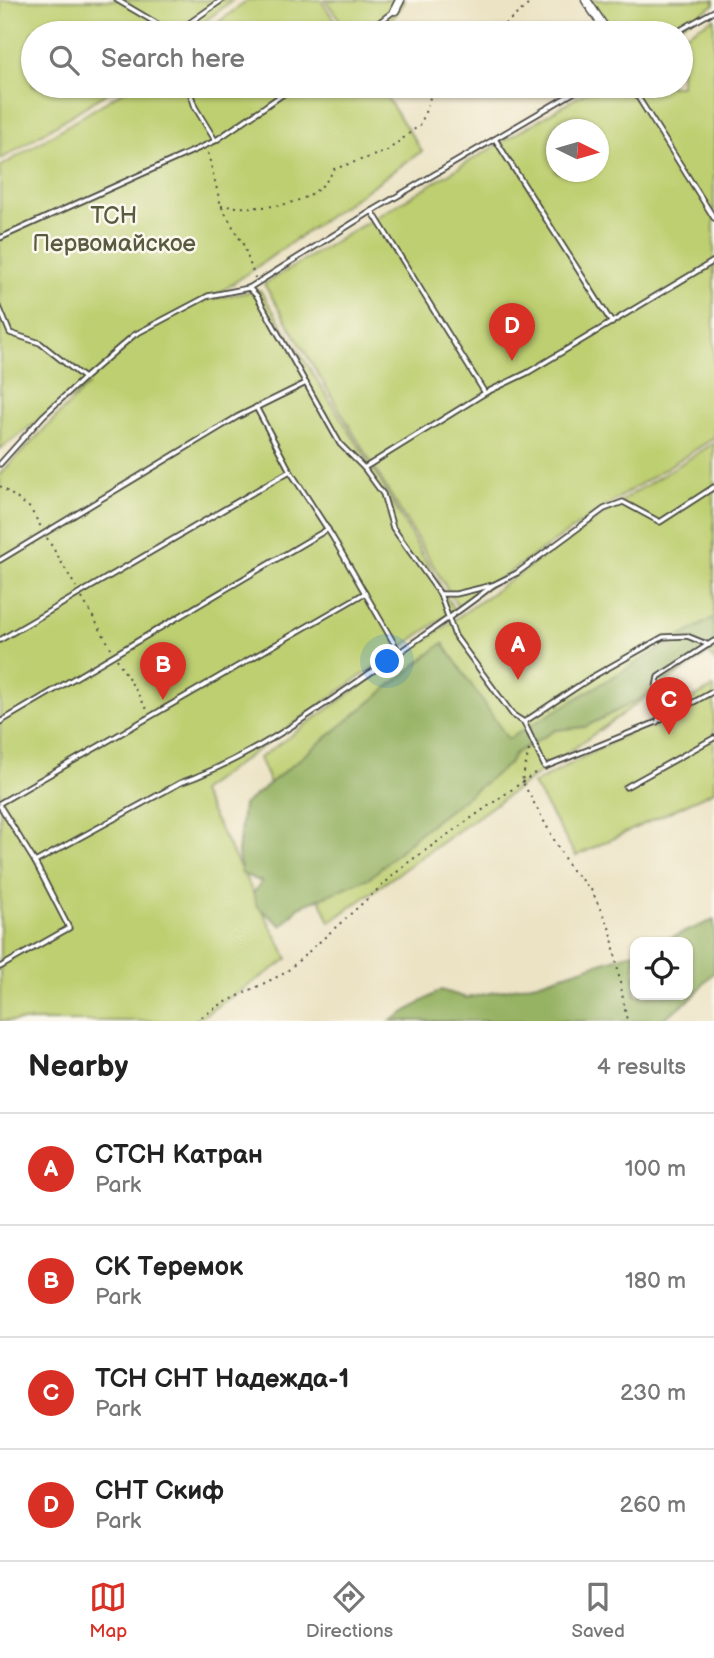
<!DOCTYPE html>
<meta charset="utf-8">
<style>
body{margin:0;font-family:"Balsamiq Sans",sans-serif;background:#f6f6f6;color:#222}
.controls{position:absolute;right:21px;bottom:21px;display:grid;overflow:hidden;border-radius:14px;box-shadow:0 2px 5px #0004}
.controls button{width:63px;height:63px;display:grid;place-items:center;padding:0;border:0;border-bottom:2px solid #e0e0e0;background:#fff;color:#222;font:35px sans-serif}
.compass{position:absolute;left:546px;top:119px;width:63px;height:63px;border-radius:50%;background:#fff;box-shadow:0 2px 5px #0004;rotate:95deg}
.you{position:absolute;left:388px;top:662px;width:24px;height:24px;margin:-18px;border:5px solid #fff;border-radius:50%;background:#1a73e8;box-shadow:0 0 0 10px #1a73e833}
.badge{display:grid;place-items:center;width:46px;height:46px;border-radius:50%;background:#d93025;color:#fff;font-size:23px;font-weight:700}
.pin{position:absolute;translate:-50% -58px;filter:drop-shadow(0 2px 4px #0008)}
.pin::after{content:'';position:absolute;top:37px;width:24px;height:21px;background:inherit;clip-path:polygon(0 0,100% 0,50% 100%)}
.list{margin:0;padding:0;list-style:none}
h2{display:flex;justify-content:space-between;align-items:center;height:91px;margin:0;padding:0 28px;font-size:30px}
h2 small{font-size:23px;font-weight:400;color:#767676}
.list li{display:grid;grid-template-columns:46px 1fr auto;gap:21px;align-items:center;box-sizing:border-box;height:112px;padding:0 28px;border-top:2px solid #e0e0e0}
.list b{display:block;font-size:26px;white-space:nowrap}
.list p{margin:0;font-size:23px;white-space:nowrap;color:#767676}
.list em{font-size:23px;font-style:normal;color:#767676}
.icon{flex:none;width:38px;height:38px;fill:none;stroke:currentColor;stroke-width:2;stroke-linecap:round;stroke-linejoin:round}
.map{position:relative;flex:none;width:714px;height:1021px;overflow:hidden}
.search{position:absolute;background:#fff;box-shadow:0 2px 5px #0004;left:21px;right:21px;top:21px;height:77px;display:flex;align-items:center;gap:18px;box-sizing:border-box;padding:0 24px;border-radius:38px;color:#767676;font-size:26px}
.sheet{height:539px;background:#fff}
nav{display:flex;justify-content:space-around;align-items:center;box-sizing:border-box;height:98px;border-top:2px solid #e0e0e0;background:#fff;font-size:19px;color:#767676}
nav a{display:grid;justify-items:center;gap:4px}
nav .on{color:#d93025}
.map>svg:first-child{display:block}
</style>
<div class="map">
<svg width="714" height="1021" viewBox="0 0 714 1021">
<rect width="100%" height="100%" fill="#fbf7ec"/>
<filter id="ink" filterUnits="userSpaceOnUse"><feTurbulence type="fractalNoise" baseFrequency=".0143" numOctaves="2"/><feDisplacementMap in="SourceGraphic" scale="14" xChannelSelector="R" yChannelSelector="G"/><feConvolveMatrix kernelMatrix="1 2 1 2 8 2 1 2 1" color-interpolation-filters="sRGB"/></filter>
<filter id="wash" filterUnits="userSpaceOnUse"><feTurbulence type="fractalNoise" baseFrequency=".00686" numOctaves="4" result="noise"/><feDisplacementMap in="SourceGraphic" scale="28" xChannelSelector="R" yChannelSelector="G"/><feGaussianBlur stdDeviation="1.57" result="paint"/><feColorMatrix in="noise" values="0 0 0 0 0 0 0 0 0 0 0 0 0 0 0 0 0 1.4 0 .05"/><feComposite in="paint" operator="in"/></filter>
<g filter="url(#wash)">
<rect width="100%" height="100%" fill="#ece3c4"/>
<!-- green -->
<g fill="#becf71" stroke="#747d4e" stroke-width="2" fill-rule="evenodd">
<path d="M1,0h232l-44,33h-156v53h85l-118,74z"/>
<path d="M248,0h73l22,33h-139z"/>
<path d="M325,0h79c-9,24 -30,33 -54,33z"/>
<path d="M591,0h123v5l-47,28h-54z"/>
<path d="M714,18v420l-91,57 -165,112 -194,-323 332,-198h85v-49zM556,130h42v42h-42z"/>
<path d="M132,86h247l43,65 -211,148 49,-9 115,182 79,138 -254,181 88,168 -93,62h-195v-547l89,-90 -89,65v-282z"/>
<path d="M714,443v218l-6,-8 -378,269 -71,-164 370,-262z"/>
<path d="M714,687v104l-138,65 -43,-72z"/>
</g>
<!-- forest -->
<g fill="#96b263" stroke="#606e47" stroke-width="2">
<path d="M714,617v32l-74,50 -55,28 -29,3 -42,24 -5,10 -91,70 -47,43 -72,30 -17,19 -25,-20 -4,-13 9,-11 -20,-8 -4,-20 5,-49 200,-162 65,96z"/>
<path d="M714,920v52l-23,27 -31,22h-269l50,-31 26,8 70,-15 98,-31v43h53v-53h-28z"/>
</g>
</g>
<g filter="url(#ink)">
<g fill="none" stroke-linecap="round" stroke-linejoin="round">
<defs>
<g id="lane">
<path d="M117,0l56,33"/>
<path d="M175,33l47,-33"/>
<path d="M365,33l29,-22"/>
<path d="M675,33l39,-22"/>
<path d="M188,86l7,21 20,33"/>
<path d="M631,86l83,132"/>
<path d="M495,139l117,184"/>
<path d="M372,211l113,182"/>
<path d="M0,238l215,-97 80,-55"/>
<path d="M249,288l8,8 83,148 24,24 19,26 10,34 47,66 15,42 58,79 11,7 68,-45 71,-40 24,-1 22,9"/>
<path d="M0,309l10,24 30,10 44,35 50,-43 74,-39 41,-8 123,-77 213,-125"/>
<path d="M256,407l34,64 42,65 67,116"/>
<path d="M0,464l43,-48 41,-38"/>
<path d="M364,468l121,-75 42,-20 187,-112"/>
<path d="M0,560l237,-143 69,-34"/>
<path d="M440,594h16l37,-9 24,-12 87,-64 19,-7 37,20 54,-35"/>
<path d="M0,640l290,-169"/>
<path d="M661,720l53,-29"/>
<path d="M0,722l328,-193"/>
<path d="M524,722l21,45 112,-45 9,-15 -11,-15 3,-15 56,-36"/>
<path d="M626,787l88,-49"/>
<path d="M0,803l365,-210"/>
<path d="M0,806l35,56 34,66 -69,39"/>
<path d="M35,862l145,-79c77,-27 146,-80 213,-126 33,-24 68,-46 100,-72"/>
</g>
<g id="street">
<path d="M586,0l22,33"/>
<path d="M395,10l5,-10"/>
</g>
</defs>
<!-- lane casing -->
<use href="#lane" stroke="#484742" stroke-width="7"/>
<!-- street casing -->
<use href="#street" stroke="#484742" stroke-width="11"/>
<!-- path -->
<g stroke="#484742" stroke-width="2" stroke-dasharray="2 5" stroke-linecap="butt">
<path d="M494,33l40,-33"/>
<path d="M208,153l13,53 22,38 12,34"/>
<path d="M221,206c41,3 93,4 113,-37l53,-18 34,-27 13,-38"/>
<path d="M0,486l30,22 11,19"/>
<path d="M47,538l29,49"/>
<path d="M82,598l29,50"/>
<path d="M117,659l31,52"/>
<path d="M529,750l-7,31 47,86 23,24 19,41 16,89"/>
<path d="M196,1021l22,-15 67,-33 121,-109 132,-93"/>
</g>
<!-- lane -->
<use href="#lane" stroke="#fff" stroke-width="3.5"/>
<!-- street -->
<use href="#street" stroke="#fff" stroke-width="8"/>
</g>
</g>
<g text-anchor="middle" stroke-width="5" stroke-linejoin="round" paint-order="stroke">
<!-- park labels -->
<g font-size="24" fill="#575c40" stroke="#fbf7ec">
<text x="114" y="223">ТСН<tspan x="114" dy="28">Первомайское</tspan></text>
</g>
</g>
</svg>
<div class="controls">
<button><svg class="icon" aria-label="locate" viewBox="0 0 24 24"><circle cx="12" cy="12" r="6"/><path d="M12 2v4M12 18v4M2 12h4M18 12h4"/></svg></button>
</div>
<svg class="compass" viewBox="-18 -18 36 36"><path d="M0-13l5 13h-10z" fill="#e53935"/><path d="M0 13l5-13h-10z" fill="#767676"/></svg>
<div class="you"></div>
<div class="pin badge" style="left:518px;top:680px">A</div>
<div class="pin badge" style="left:163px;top:700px">B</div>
<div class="pin badge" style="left:669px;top:735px">C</div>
<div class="pin badge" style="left:512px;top:361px">D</div>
<div class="search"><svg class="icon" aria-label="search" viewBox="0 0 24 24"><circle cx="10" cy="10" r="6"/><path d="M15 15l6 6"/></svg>Search here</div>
</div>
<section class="sheet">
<h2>Nearby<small>4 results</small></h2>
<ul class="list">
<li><span class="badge">A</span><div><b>СТСН Катран</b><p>Park</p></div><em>100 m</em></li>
<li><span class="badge">B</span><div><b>СК Теремок</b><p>Park</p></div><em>180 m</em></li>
<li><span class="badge">C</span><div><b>ТСН СНТ Надежда-1</b><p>Park</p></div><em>230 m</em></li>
<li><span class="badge">D</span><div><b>СНТ Скиф</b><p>Park</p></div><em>260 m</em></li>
</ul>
</section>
<nav>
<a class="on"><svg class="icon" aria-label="map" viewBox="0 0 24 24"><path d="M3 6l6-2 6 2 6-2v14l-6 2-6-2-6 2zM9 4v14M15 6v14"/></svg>Map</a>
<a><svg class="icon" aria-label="directions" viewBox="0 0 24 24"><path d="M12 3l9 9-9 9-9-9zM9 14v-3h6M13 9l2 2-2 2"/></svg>Directions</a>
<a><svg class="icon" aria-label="saved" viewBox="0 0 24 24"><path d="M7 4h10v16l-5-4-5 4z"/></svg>Saved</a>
</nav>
